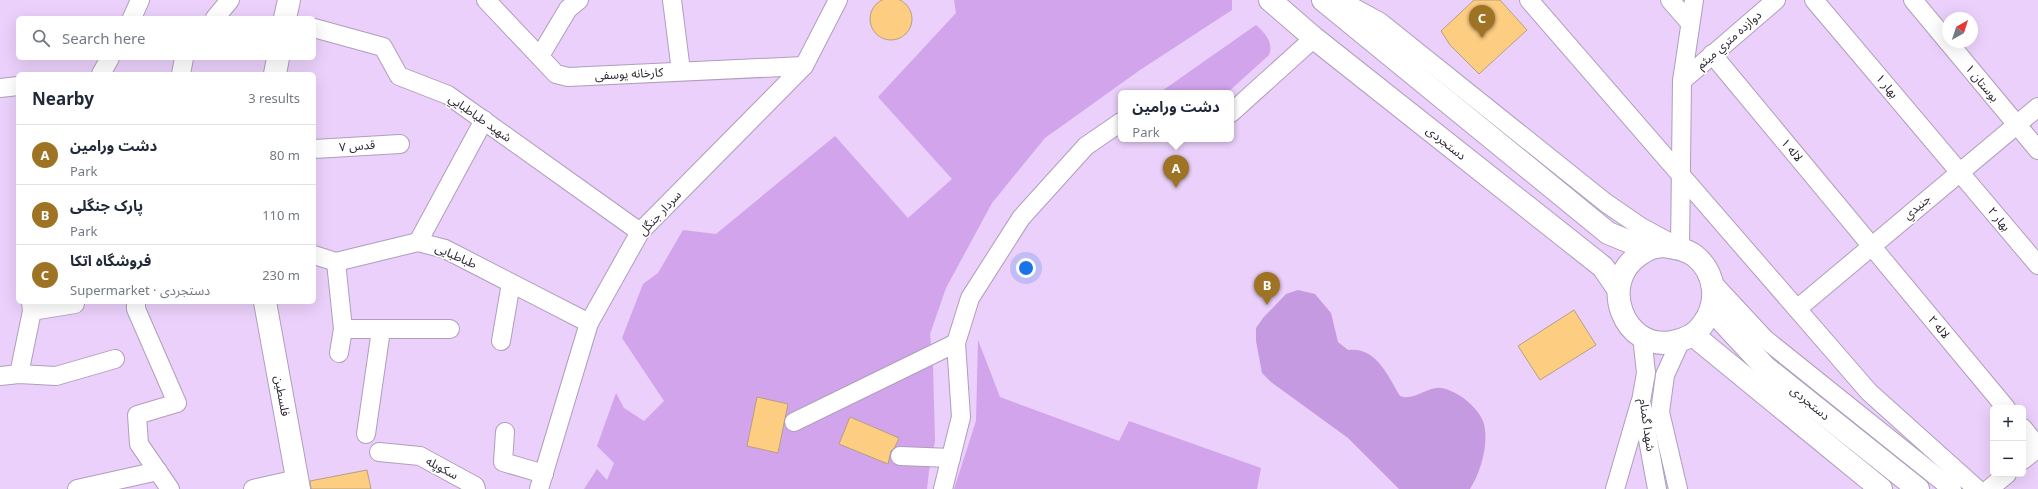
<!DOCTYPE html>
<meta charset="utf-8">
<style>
body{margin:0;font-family:"Noto Sans","Noto Sans Arabic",sans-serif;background:#f6f6f7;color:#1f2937}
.controls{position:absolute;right:12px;bottom:12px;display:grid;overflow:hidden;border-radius:6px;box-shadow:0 4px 16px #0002}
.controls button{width:36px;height:36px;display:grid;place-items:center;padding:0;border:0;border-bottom:1px solid #e0e1e3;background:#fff;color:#1f2937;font:20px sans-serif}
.compass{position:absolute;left:1942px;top:12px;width:36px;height:36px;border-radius:50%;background:#fff;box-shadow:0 4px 16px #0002;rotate:39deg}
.you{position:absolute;left:1026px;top:268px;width:14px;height:14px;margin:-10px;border:3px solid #fff;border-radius:50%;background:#1a73e8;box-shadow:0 0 0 6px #1a73e833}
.badge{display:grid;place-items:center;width:26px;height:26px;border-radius:50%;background:#9e7323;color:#fff;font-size:13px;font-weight:700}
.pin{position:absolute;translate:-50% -33px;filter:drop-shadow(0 1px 2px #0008)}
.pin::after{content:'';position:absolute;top:21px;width:14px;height:12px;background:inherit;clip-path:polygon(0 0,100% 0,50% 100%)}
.popup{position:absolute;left:1118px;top:90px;width:116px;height:52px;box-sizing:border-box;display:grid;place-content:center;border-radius:6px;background:#fff;filter:drop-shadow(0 1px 3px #0005);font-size:13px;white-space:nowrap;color:#747a83}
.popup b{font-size:15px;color:#1f2937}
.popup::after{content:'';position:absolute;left:50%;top:100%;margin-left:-8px;border:8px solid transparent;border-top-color:#fff}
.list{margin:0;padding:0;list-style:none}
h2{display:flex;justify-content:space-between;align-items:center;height:52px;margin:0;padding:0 16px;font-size:17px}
h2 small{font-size:13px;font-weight:400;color:#747a83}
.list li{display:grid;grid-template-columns:26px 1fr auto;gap:12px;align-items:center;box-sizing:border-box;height:60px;padding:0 16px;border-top:1px solid #e0e1e3}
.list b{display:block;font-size:15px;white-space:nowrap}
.list p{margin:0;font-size:13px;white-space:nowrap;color:#747a83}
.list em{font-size:13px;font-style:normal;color:#747a83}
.icon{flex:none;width:22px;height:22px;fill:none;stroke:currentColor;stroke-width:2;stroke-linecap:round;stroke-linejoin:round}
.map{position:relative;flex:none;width:2038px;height:489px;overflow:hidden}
.search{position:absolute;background:#fff;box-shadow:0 4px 16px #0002;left:16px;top:16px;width:300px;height:44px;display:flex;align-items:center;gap:10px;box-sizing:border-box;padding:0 14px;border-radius:6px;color:#747a83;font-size:15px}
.panel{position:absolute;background:#fff;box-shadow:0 4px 16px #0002;left:16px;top:72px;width:300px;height:232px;border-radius:6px}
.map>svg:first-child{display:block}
</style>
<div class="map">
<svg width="2038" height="489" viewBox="0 0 2038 489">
<rect width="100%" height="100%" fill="#f7ebff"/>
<!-- green -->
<path fill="#ead0fa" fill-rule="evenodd" d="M0,0h2038v489h-2038zM18,18h296v40h-296zM1948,18h24v24h-24zM18,74h296v228h-296zM1121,93h110v46h-110zM1993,408h30v66h-30z"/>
<!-- forest -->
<g fill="#d1a4eb">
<path d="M954,0h278v10l-92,60 -95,68 -53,65 -46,85 -16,46 3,31 2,76 -6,30 -2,18h-343l13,-20 10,11 7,-17 -17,-17 19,-53 8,15 20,13 20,-20 -42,-63 21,-54 15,-11 25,-43 33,4 119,-98 73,82 44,-39 -74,-82 78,-84z"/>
<path d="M1256,25c9,8 18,18 13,30l-42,38h-68z"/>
<path d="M978,340l22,57 119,44 10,-20 132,47 -4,21h-303l22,-68z"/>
</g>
<!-- water -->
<path fill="#c69ae0" d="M1298,290l17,4 16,19 7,29 10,8c28,-4 40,26 52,46 13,6 28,-10 41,-8 8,1 19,7 25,12 7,6 13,12 17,21 7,20 -2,51 -13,68h-71l-51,-51 -77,-56 -9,-9 -6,-32v-13l7,-10 23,-24z"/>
<!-- building -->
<g fill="#fdcd81" stroke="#b5a182">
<circle cx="891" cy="19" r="21"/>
<path d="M1474,0h26l27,30 -48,44 -29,-29 -9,-14z"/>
<path d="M1574,310l22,35 -56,35 -22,-34z"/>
<path d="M757,397l31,7 -10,49 -31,-7z"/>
<path d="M850,417l49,21 -4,9 -4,4 -3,13 -49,-20z"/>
<path d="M367,470l4,19h-60l-1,-8z"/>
</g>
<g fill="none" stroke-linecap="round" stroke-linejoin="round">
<defs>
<g id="minor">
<path d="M486,0l70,74 12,3 236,-11"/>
<path d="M672,0l9,71"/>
<path d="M1340,0l40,22 226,181 35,24 39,21 2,-167 12,-81"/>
<path d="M1529,0l340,392 108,97"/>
<path d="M1670,0l20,23"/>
<path d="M1814,0l224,265"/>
<path d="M1913,0l35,42"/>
<path d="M132,18l8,-18"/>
<path d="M215,18l15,-18"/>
<path d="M314,28l69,19 16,29 49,19 192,137"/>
<path d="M1948,42l90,108"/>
<path d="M1712,54l294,354"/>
<path d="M540,56l28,-47 11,-9"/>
<path d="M101,74l9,-16"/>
<path d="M181,74l3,-16"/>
<path d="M1682,81l94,-81"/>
<path d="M0,88l18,-2"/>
<path d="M1231,113l83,-75"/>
<path d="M314,149l86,-5"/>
<path d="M418,242l66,-122"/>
<path d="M314,255l22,7 82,-20 27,7 144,74"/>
<path d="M336,262l7,67 -4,24"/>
<path d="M1713,283l52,56 187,150"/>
<path d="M136,302v7l41,94 -40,12 2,29 31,45"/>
<path d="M1797,309l241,-202"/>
<path d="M32,311l43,-7"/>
<path d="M343,329h107"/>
<path d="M1642,336l4,37 -5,28 16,88"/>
<path d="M501,341l10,-58"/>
<path d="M19,374l13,-63 -1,-9"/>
<path d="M0,376l19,-2 37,2 59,-17"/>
<path d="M794,422l162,-79"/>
<path d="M2023,428l15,19"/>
<path d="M505,432l-2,30 41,12"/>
<path d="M366,434l15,-104"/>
<path d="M379,452l41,4 55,30 1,3"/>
<path d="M900,456l51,2"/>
<path d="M2023,460l15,-12"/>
<path d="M77,489l81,-18"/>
<path d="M253,489l44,-10"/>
<path d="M539,489l50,-166 51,-91 164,-166 34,-66"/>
<path d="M943,489l18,-72 -5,-74 14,-45 51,-80 65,-72 35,-24"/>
<path d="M1615,489l25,-86"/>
<path d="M1678,489l-18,-77 5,-37 16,-35"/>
<path d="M1989,489l18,-15"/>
</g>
<g id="major">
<path d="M1270,0l44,38 289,229 15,22"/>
<path d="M1323,0l285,233 22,9 22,5"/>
<path d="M285,18l4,-18"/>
<path d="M275,74l3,-16"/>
<path d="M1663,246c12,2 23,3 32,10 21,17 24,47 8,68 -7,11 -19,16 -31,18 -48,9 -74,-59 -33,-87 9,-6 13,-8 24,-9z"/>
<path d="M265,302l34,187"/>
<path d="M1711,309l54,58 153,122"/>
<path d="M1693,335l188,154"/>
</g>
</defs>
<!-- minor casing -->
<use href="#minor" stroke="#b09ebc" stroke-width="20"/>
<!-- major casing -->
<use href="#major" stroke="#b09ebc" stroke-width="24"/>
<!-- minor -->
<use href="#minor" stroke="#fff" stroke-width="18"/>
<!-- major -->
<use href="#major" stroke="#fff" stroke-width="22"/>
</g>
<g text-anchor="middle" stroke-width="3.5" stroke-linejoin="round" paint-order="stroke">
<!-- street labels -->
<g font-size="12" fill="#261f2b" stroke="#fff">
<text transform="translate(1729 40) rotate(-41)" y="4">دوازده متري میثم</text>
<text transform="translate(629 74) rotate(-3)" y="4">کارخانه یوسفی</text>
<text transform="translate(1982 83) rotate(50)" y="4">بوستان ۱</text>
<text transform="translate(1887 86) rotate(50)" y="4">بهار ۱</text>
<text transform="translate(480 118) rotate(35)" y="4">شهيد طباطبايي</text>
<text transform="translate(1446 143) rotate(38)" y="4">دستجردی</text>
<text transform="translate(357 146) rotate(-4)" y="4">قدس ۷</text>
<text transform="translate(1792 150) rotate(50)" y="4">لاله ۱</text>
<text transform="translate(1917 207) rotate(-40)" y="4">جنيدي</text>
<text transform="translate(660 213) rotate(-47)" y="4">سردار جنگل</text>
<text transform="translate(1999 219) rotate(50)" y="4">بهار ۲</text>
<text transform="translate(456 256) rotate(24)" y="4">طباطبایی</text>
<text transform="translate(1939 327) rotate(50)" y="4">لاله ۲</text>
<text transform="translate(282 396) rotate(80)" y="4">فلسطین</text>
<text transform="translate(1810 403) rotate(39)" y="4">دستجردی</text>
<text transform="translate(1647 425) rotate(82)" y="4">شهدا گمنام</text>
<text transform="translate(442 468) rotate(28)" y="4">سکوپله</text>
</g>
</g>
</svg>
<div class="controls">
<button>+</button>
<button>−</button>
</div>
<svg class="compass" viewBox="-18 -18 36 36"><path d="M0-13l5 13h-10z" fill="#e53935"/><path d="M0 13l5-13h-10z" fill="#747a83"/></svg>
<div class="you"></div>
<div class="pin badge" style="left:1176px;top:188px">A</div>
<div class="popup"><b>دشت ورامین</b>Park</div>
<div class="pin badge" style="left:1267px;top:305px">B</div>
<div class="pin badge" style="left:1482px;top:38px">C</div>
<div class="search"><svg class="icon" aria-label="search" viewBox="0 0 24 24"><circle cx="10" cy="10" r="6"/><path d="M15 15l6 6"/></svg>Search here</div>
<section class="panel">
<h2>Nearby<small>3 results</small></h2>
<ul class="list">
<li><span class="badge">A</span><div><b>دشت ورامین</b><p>Park</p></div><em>80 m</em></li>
<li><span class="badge">B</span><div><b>پارک جنگلی</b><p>Park</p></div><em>110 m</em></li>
<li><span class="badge">C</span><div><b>فروشگاه اتکا</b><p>Supermarket · دستجردی</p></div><em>230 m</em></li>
</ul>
</section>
</div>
